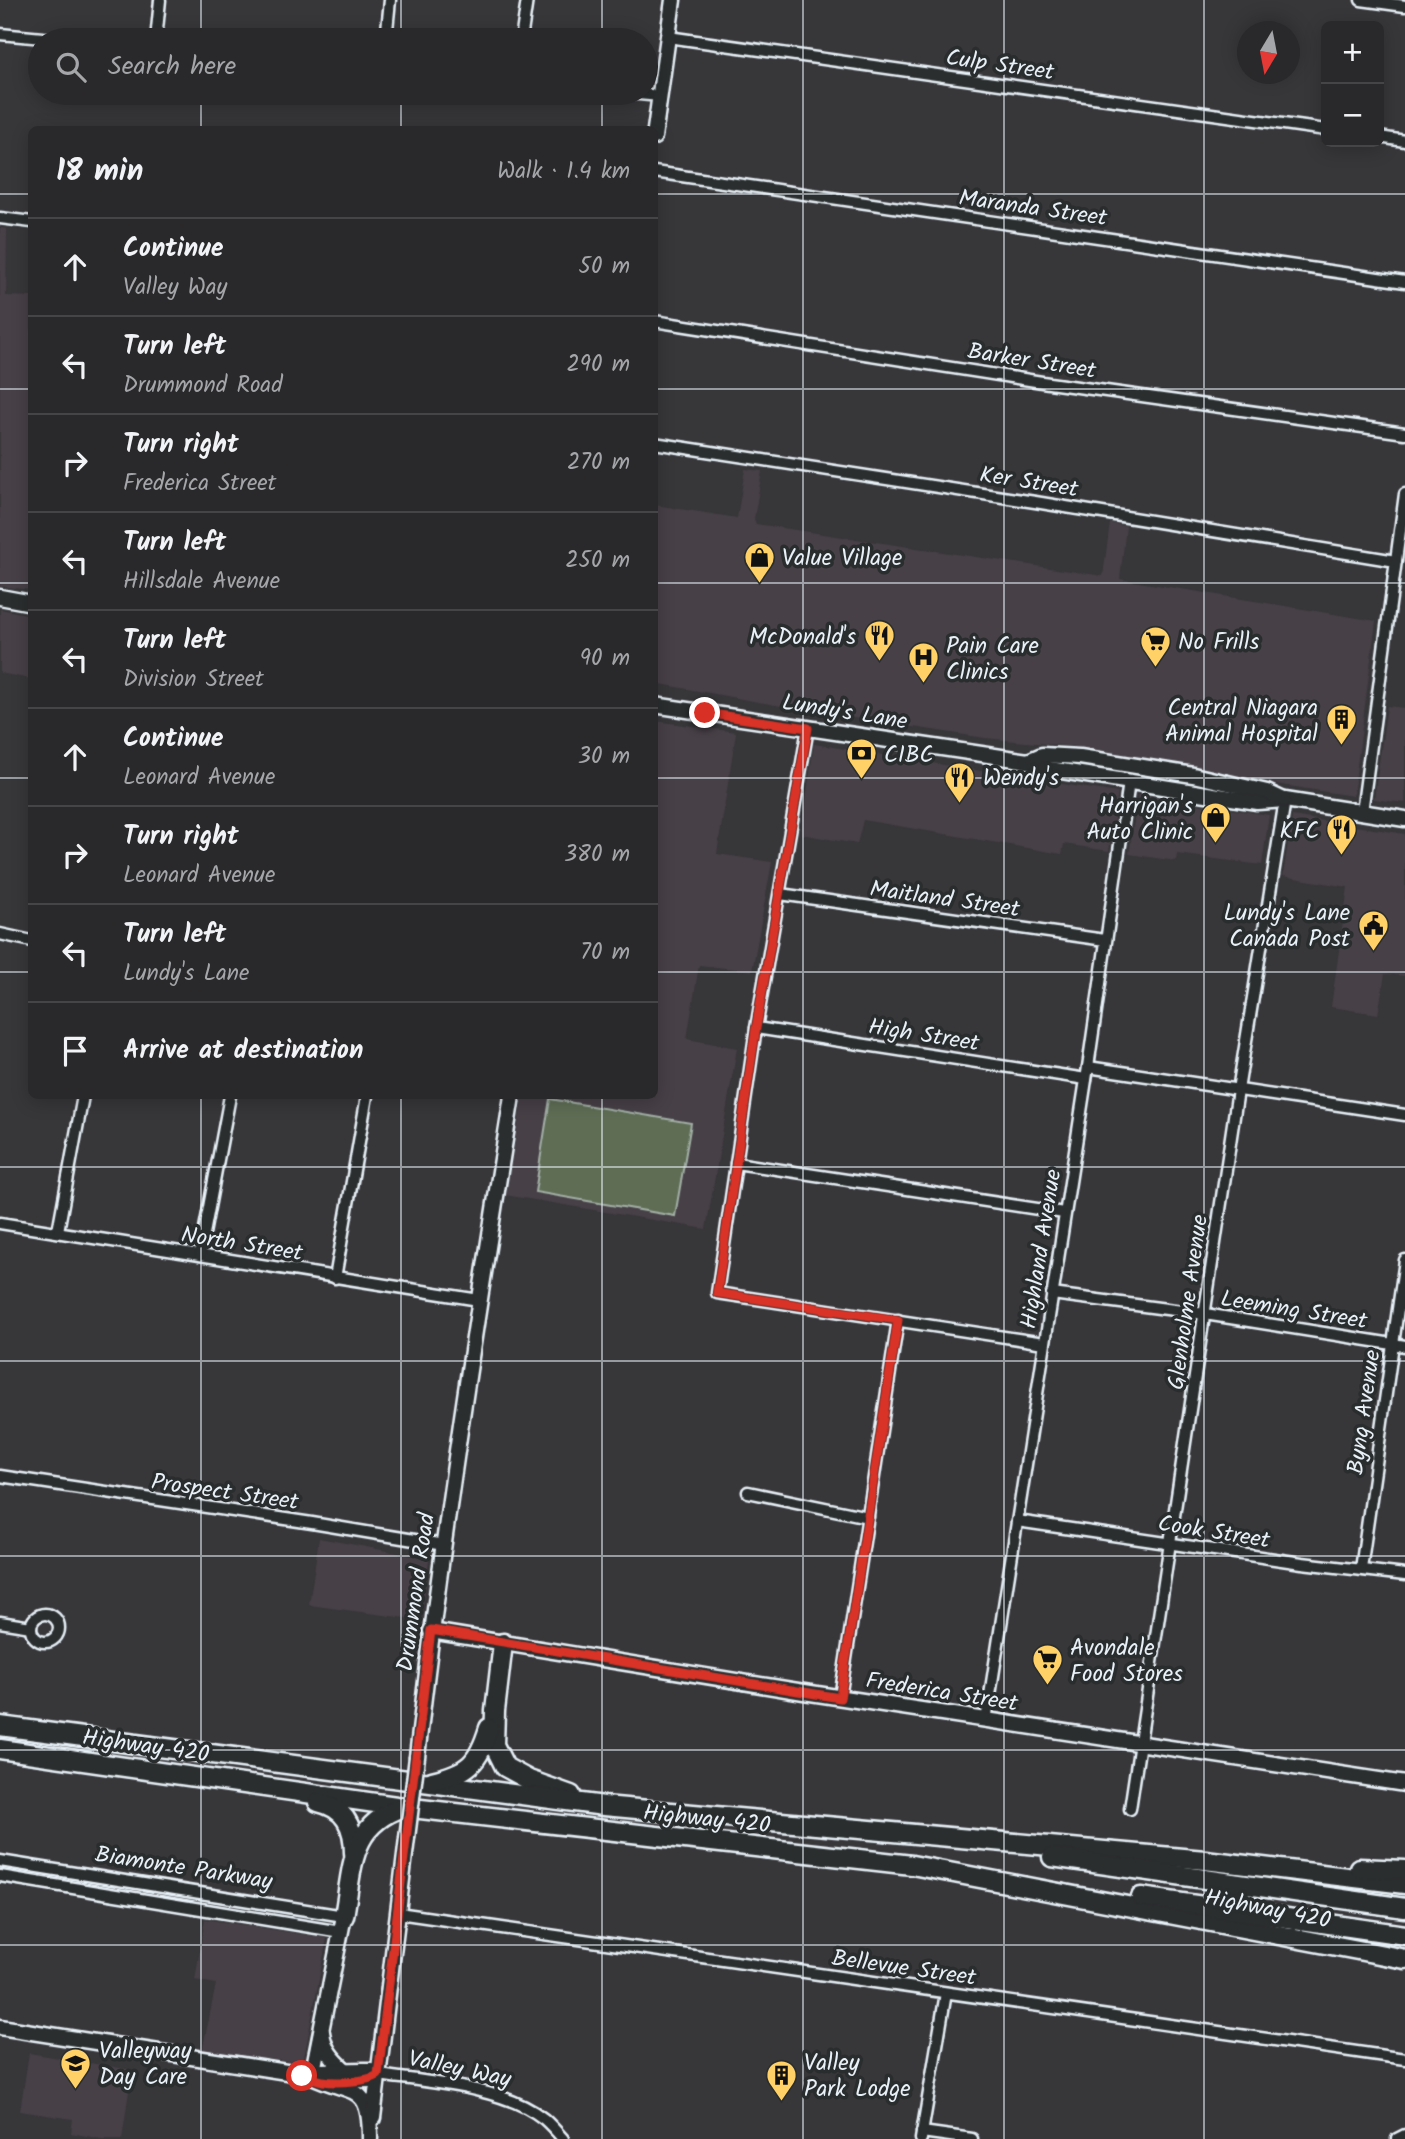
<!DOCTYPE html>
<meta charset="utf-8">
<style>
body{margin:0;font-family:Kalam,sans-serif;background:#353437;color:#f1f3f6}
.controls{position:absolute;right:21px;top:21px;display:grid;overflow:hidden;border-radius:10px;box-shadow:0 4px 18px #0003}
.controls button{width:63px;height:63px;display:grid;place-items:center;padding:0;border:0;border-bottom:2px solid #454447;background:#29282b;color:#f1f3f6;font:35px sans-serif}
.compass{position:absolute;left:1237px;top:21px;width:63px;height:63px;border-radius:50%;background:#29282b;box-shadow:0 4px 18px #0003;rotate:190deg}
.stop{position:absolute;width:21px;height:21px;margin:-16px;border:5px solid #d93025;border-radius:50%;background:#fff}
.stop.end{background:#d93025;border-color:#fff;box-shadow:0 2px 7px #0008}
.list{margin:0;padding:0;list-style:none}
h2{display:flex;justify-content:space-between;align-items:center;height:91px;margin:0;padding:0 28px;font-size:30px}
h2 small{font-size:23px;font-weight:400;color:#a5a6a9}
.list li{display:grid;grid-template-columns:46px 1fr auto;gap:21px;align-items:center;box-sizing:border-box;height:98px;padding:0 28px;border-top:2px solid #454447}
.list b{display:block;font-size:26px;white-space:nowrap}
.list p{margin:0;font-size:23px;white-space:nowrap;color:#a5a6a9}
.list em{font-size:23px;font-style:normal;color:#a5a6a9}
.icon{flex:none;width:38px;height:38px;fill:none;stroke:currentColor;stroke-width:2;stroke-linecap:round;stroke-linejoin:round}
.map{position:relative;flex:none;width:1405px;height:2139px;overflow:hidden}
.search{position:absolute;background:#29282b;box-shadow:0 4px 18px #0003;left:28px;top:28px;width:630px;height:77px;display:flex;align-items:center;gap:18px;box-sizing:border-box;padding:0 24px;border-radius:38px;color:#a5a6a9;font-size:26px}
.panel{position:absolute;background:#29282b;box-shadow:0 4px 18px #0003;left:28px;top:126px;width:630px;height:973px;border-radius:10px}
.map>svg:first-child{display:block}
</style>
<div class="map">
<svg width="1405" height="2139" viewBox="0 0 1405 2139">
<rect width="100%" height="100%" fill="#373639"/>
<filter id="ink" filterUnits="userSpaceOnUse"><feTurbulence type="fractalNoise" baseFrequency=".0143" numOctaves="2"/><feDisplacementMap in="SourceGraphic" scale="14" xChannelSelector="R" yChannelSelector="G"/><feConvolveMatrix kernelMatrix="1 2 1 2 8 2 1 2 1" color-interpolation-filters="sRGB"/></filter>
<g filter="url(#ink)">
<!-- built -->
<g fill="#464147">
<path d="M0,228l7,1 -1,67 25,1v293l-31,-4z"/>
<path d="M745,469l17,2 -8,48 2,5 347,52 7,-53 16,3 -6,53 256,42 -23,175 -84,-13 -70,-16 -122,-20 -92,-9 -177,-27 -153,-28v-178l82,13z"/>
<path d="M0,609l31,6v64l-31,-6z"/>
<path d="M1387,706l18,2v95l-31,-4z"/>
<path d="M655,721l81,11 -19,122 55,8 -20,109 -53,-6 -12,74 50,9 -31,181 -201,-34 18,-99h131z"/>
<path d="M814,744l304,49 -9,58 -45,-7 -2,10 -199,-34 -6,24 -56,-10z"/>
<path d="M1138,795l131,20 -7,50 -85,-11 -1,7 -47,-7z"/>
<path d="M1292,816l113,18v142l-20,-2 -7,40 -47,-7 17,-120 -65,-11z"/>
<path d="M319,1538l110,21 -8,61 -112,-15z"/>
<path d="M205,1919l122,19 -24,125 -101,-11 14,-68 -21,-4z"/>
<path d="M29,2053l103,17 -10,69h-20l-31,-6 2,-14 -53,-8z"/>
</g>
<!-- green -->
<path fill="#5e6d55" stroke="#a3afa6" stroke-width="2" d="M550,1099l141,24 -16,93 -140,-24z"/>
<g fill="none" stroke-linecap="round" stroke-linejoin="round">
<defs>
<g id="street">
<path d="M1361,0l44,6"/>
<path d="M0,34l64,6"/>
<path d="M668,37l658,93"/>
<path d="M156,40l4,-40"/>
<path d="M386,40l4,-40"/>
<path d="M521,40l6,-40"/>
<path d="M628,93l32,3"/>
<path d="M1379,137l26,4"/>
<path d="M654,172l751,110"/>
<path d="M0,218l32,4"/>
<path d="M654,321l388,61 363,51"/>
<path d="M654,443l381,59 361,59"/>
<path d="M808,728l-52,300 -39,265 327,50"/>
<path d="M1362,812l43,-318"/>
<path d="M780,894l325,46"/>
<path d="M0,934l32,7"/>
<path d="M756,1028l330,51"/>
<path d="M1088,1067l317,48"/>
<path d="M736,1163l328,50"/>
<path d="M0,1223l479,77"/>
<path d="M58,1231l25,-135"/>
<path d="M200,1255l30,-159"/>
<path d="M335,1278l32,-182"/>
<path d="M1052,1294l153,20 200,32"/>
<path d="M0,1476l312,47 132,22"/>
<path d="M748,1492l120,25"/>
<path d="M1017,1521l285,42 103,12"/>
<path d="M1361,1569l44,-309"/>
<circle cx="45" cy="1628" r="14"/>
<path d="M0,1622l31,5"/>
<path d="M840,1698l58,-378"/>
<path d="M986,1721l102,-654 41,-285"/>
<path d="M1130,1809l108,-719 47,-290"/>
<path d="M0,1861l344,55"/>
<path d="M0,1876l341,56"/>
<path d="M398,1913l1007,146"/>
<path d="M378,2075c49,7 127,12 166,44 7,6 13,13 19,20"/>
<path d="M922,2132l50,7"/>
<path d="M921,2139l25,-146"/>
<path d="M1397,2139l8,-4"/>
</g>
<g id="secondary">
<path d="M654,137l19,-137"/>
<path d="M0,597l32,6"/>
<path d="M654,705l374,56 21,8 208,33 28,-2 120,19"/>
<path d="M1028,761l14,-6 38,2 113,18 74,17 17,8"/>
<path d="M431,1631l373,61 601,92"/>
<path d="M417,1757c25,-222 60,-442 95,-661"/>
<path d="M0,2027l312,49c42,20 58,6 58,63"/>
<path d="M322,2032c2,18 11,27 24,39"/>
<path d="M312,2076l32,-160"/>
<path d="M312,2076l8,-5 44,-1h7l7,5"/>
<path d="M336,2081l34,-1 8,-5"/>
<path d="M373,2118l34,-280"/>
</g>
<g id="highway">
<path d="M503,1643l-8,68 -1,34 11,22 24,13 42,15"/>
<path d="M0,1726l604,80 601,54 200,24"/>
<path d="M0,1749l403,58 509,58 493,94"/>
<path d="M432,1781c37,-9 46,-17 57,-53"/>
<path d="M318,1802c27,6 36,24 36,51"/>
<path d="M1052,1857l353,51"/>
<path d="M1359,1868l46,2"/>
<path d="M1141,1897l264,38"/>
<path d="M344,1916c9,-48 5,-91 59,-109"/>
</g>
</defs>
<!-- street casing -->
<use href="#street" stroke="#e8f1f8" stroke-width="15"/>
<!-- secondary casing -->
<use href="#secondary" stroke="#e8f1f8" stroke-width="19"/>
<!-- highway casing -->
<use href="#highway" stroke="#e8f1f8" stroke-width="23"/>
<!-- street -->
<use href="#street" stroke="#2a2d2e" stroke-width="10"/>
<!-- secondary -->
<use href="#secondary" stroke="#2a2d2e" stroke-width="14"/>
<!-- highway -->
<use href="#highway" stroke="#2a2d2e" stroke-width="18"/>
<defs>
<path id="secondary-bridge" d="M407,1838l10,-81"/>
</defs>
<!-- secondary-bridge casing -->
<use href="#secondary-bridge" stroke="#e8f1f8" stroke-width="19" stroke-linecap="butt"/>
<!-- secondary-bridge -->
<use href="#secondary-bridge" stroke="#2a2d2e" stroke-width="14"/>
</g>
</g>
<g fill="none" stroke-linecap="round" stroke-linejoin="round" filter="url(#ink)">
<!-- route -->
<path stroke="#d93025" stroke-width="9" d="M302,2076c8,0 13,4 21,5 13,2 44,1 55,-6l53,-445 409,68 58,-378 -181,-27 39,-265 52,-300 -103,-15"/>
</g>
<!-- grid -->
<path fill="none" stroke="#e8f1f8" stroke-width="2" stroke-opacity="0.55" d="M201,0v40M401,0v40M602,0v40M803,0v2139M1004,0v2139M1204,0v2139M201,93v37M401,93v37M602,93v37M0,194h32M654,194h751M0,389h32M654,389h751M0,583h32M654,583h751M0,778h32M654,778h751M0,972h32M654,972h751M201,1096v1043M401,1096v1043M602,1096v1043M0,1167h1405M0,1361h1405M0,1556h1405M0,1750h1405M0,1945h1405"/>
<!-- icons -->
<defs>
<symbol id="shop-pin" viewBox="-11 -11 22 30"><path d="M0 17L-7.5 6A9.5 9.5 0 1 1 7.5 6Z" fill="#ffd166" stroke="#2a2d2e"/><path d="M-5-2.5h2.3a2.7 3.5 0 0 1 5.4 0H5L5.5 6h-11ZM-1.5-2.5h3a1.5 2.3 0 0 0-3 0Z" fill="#111"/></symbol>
<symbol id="restaurant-pin" viewBox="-11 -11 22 30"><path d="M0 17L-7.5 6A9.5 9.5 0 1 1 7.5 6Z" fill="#ffd166" stroke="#2a2d2e"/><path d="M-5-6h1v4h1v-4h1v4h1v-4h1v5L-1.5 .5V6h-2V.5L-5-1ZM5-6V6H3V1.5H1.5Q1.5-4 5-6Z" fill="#111"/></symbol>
<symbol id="supermarket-pin" viewBox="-11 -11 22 30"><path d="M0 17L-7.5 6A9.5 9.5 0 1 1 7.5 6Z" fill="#ffd166" stroke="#2a2d2e"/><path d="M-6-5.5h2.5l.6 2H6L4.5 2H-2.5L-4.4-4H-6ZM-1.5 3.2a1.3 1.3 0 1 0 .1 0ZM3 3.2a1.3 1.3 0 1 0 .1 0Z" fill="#111"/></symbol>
<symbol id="hospital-pin" viewBox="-11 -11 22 30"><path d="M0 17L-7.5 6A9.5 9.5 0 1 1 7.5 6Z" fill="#ffd166" stroke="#2a2d2e"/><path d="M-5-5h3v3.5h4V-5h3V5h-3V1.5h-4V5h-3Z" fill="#111"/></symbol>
<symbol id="building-pin" viewBox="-11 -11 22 30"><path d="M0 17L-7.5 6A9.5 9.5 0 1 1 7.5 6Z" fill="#ffd166" stroke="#2a2d2e"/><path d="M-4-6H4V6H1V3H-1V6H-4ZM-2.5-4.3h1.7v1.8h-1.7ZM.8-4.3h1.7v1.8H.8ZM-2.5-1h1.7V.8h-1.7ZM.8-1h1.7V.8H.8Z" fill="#111"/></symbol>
<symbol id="bank-pin" viewBox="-11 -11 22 30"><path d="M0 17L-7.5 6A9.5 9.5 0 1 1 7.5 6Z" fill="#ffd166" stroke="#2a2d2e"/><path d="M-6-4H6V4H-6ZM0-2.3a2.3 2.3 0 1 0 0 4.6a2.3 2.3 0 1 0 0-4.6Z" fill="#111"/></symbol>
<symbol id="civic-pin" viewBox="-11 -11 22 30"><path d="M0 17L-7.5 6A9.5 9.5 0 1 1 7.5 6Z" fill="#ffd166" stroke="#2a2d2e"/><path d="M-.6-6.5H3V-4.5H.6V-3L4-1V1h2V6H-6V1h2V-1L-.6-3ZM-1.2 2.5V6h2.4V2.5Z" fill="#111"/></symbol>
<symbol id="school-pin" viewBox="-11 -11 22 30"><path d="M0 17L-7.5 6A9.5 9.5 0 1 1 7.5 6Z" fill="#ffd166" stroke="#2a2d2e"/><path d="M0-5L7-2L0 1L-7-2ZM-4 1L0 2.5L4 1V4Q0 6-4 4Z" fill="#111"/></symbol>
</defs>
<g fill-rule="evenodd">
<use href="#shop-pin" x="742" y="540" width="35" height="47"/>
<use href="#restaurant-pin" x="862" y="618" width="35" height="47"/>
<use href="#supermarket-pin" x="1138" y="624" width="35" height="47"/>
<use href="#hospital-pin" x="906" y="640" width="35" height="47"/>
<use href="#building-pin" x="1324" y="702" width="35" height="47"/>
<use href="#bank-pin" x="844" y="736" width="35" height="47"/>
<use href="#restaurant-pin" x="942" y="760" width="35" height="47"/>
<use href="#shop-pin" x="1198" y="800" width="35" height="47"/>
<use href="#restaurant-pin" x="1324" y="812" width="35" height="47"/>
<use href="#civic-pin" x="1356" y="908" width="35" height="47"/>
<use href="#supermarket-pin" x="1030" y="1642" width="35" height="47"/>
<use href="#school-pin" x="58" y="2046" width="35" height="47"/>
<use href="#building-pin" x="764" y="2058" width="35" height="47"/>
</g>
<g text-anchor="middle" stroke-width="7" stroke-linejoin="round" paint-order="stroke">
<!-- street labels -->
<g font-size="23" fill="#e8f1f8" stroke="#2a2d2e">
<text transform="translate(1000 64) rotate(8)" y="8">Culp Street</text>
<text transform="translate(1033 207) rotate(8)" y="8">Maranda Street</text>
<text transform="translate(1032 360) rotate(9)" y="8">Barker Street</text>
<text transform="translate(1029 481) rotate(9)" y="8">Ker Street</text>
<text transform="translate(845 711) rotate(9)" y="8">Lundy's Lane</text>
<text transform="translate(945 898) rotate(8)" y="8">Maitland Street</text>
<text transform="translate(924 1034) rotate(9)" y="8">High Street</text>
<text transform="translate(242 1243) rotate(9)" y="8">North Street</text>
<text transform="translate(1040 1249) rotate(-81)" y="8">Highland Avenue</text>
<text transform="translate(1187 1302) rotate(-82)" y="8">Glenholme Avenue</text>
<text transform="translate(1294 1309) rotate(9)" y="8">Leeming Street</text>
<text transform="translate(1363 1412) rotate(-82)" y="8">Byng Avenue</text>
<text transform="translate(225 1491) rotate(8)" y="8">Prospect Street</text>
<text transform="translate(1214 1531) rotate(9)" y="8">Cook Street</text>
<text transform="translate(415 1592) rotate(-82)" y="8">Drummond Road</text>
<text transform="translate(942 1691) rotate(9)" y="8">Frederica Street</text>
<text transform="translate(146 1745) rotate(8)" y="8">Highway 420</text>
<text transform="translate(707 1818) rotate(6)" y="8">Highway 420</text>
<text transform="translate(184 1867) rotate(9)" y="8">Biamonte Parkway</text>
<text transform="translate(1268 1908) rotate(11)" y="8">Highway 420</text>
<text transform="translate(904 1967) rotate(8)" y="8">Bellevue Street</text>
<text transform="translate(460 2068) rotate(12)" y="8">Valley Way</text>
</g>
<!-- poi labels -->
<g font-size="23" fill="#e8f1f8" stroke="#2a2d2e" text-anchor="start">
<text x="782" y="565">Value Village</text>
<text x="856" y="644" text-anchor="end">McDonald's</text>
<text x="1178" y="649">No Frills</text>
<text x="946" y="653">Pain Care<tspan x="946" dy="26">Clinics</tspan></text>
<text x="1318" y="715" text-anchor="end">Central Niagara<tspan x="1318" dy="26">Animal Hospital</tspan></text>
<text x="884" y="762">CIBC</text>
<text x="983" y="785">Wendy's</text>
<text x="1193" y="813" text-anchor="end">Harrigan's<tspan x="1193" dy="26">Auto Clinic</tspan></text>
<text x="1319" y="838" text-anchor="end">KFC</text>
<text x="1350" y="920" text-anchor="end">Lundy's Lane<tspan x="1350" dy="26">Canada Post</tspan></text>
<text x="1070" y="1655">Avondale<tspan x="1070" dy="26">Food Stores</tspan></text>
<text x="99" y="2058">Valleyway<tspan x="99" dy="26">Day Care</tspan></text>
<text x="804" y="2070">Valley<tspan x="804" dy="26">Park Lodge</tspan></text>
</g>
</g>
</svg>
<div class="controls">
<button>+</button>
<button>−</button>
</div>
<svg class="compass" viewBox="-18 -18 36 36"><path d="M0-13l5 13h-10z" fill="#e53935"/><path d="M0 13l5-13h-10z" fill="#a5a6a9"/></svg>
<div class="stop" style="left:302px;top:2076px"></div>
<div class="stop end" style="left:705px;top:713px"></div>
<div class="search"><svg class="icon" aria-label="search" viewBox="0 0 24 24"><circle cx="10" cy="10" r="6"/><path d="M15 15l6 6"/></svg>Search here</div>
<section class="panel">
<h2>18 min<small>Walk · 1.4 km</small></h2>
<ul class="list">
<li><svg class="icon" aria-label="ahead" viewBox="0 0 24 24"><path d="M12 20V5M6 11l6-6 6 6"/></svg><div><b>Continue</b><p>Valley Way</p></div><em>50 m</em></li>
<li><svg class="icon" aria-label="left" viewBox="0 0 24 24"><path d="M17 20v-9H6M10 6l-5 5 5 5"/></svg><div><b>Turn left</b><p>Drummond Road</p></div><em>290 m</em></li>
<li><svg class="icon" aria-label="right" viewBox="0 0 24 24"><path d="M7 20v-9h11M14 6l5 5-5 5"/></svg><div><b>Turn right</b><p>Frederica Street</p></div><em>270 m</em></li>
<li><svg class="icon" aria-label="left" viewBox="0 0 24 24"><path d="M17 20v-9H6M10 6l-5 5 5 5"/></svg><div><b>Turn left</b><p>Hillsdale Avenue</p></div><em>250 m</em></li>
<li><svg class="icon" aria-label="left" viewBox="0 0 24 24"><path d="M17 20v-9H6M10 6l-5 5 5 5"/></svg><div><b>Turn left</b><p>Division Street</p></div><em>90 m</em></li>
<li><svg class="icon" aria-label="ahead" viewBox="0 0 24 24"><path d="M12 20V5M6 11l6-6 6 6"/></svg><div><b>Continue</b><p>Leonard Avenue</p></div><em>30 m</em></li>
<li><svg class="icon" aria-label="right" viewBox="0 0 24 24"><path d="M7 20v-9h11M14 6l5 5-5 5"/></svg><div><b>Turn right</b><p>Leonard Avenue</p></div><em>380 m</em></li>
<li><svg class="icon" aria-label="left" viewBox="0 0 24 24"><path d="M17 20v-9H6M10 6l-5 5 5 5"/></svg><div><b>Turn left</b><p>Lundy's Lane</p></div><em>70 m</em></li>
<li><svg class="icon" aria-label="arrive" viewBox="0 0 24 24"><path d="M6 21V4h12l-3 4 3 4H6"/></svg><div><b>Arrive at destination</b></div></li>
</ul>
</section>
</div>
